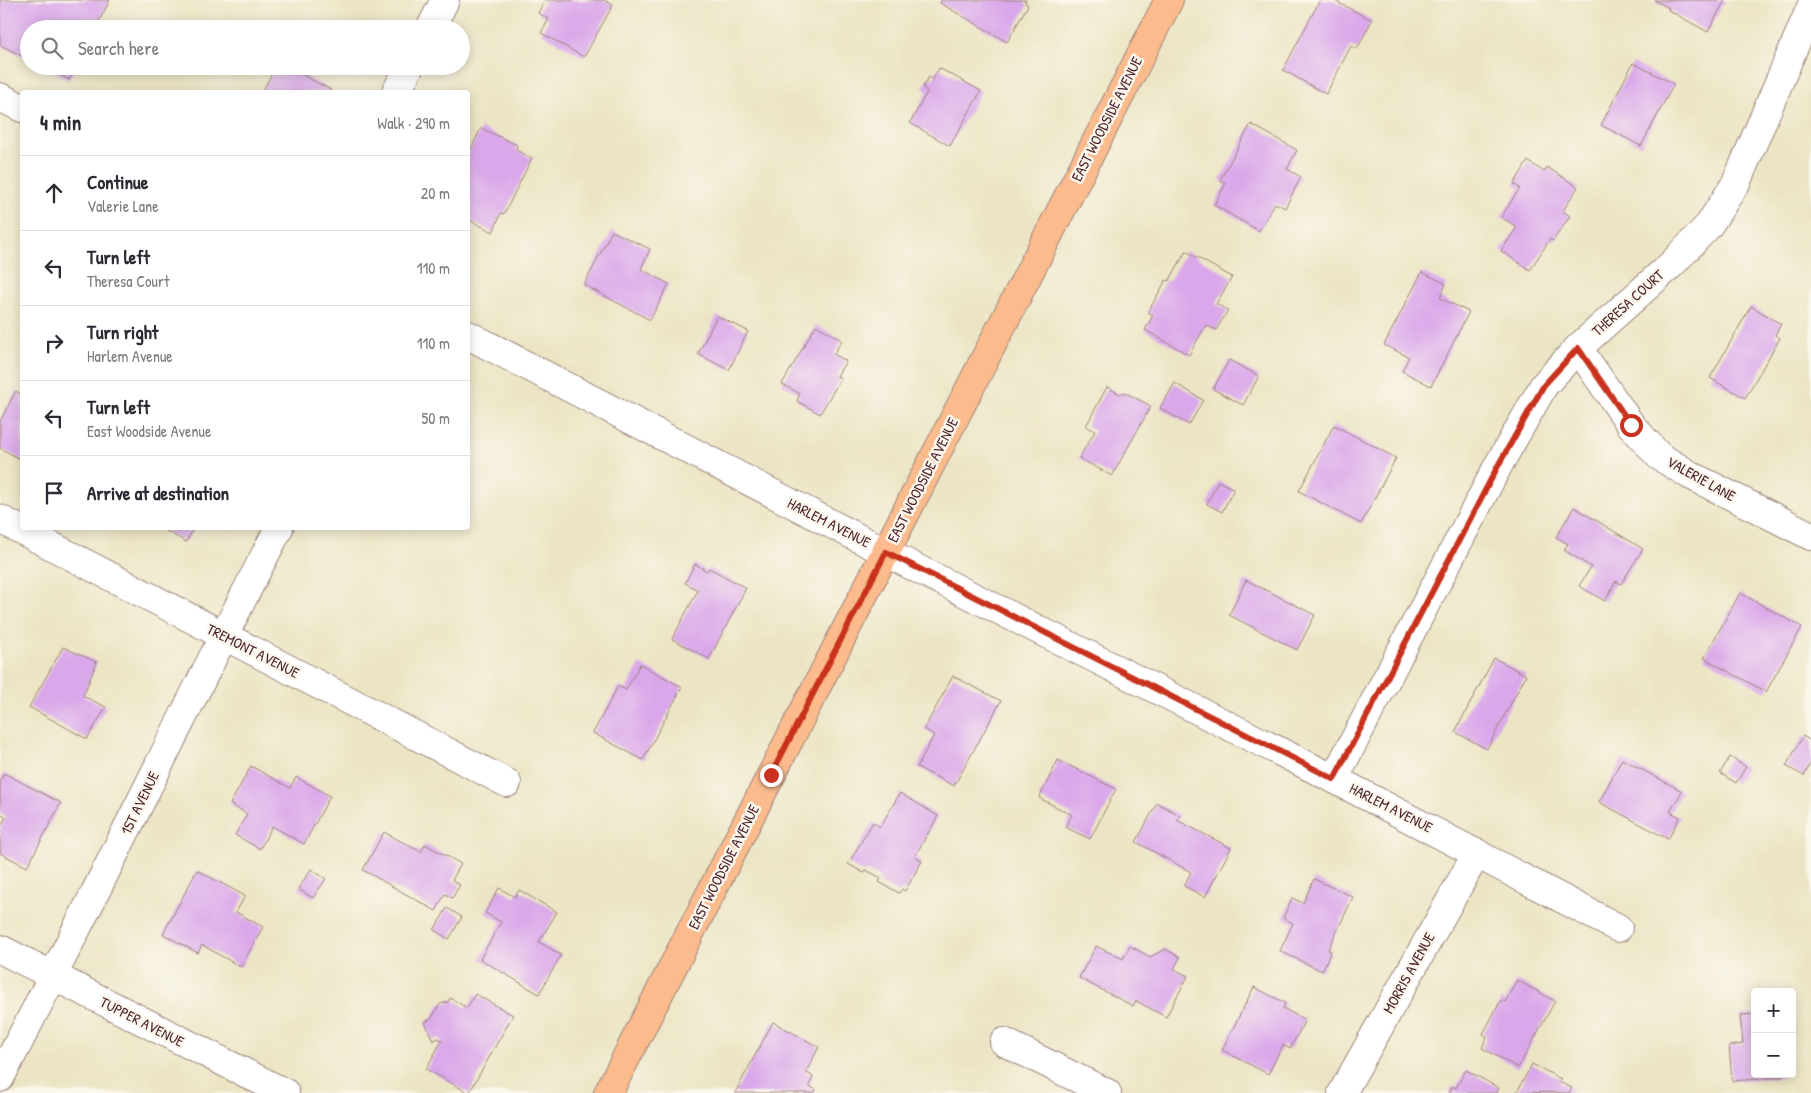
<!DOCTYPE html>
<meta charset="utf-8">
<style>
body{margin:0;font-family:"Patrick Hand",sans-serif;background:#f2f2f3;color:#2b2b33}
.controls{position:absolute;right:15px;bottom:15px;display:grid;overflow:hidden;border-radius:5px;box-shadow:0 2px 12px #0003}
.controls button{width:45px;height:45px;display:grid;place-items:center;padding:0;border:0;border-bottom:1px solid #e1e1e2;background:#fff;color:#2b2b33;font:25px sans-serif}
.stop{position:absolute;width:15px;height:15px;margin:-11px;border:4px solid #c8321e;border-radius:50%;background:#fff}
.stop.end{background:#c8321e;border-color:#fff;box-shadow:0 1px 5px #0008}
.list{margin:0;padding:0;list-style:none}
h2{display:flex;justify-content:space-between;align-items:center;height:65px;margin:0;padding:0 20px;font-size:21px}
h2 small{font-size:16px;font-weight:400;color:#7c7c81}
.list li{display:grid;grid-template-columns:32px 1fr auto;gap:15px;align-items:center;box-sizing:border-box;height:75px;padding:0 20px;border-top:1px solid #e1e1e2}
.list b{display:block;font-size:19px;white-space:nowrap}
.list p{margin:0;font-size:16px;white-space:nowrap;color:#7c7c81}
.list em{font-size:16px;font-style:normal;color:#7c7c81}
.icon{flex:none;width:28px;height:28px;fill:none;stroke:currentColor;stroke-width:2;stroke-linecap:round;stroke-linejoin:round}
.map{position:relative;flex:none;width:1811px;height:1093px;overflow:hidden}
.search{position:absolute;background:#fff;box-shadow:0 2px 12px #0003;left:20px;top:20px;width:450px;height:55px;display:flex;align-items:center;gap:12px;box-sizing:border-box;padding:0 18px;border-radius:28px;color:#7c7c81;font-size:19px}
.panel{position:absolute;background:#fff;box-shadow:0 2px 12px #0003;left:20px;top:90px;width:450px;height:440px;border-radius:5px}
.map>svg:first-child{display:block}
</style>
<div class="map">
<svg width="1811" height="1093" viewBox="0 0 1811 1093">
<rect width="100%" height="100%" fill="#fbf7ec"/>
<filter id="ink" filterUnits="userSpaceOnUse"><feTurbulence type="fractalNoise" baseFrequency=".02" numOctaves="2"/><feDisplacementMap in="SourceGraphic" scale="10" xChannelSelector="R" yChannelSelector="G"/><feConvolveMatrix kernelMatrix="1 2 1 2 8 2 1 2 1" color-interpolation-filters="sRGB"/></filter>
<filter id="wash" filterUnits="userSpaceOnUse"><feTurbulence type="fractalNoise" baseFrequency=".0096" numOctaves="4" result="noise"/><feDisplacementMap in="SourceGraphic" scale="20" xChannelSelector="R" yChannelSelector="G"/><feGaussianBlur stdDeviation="1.12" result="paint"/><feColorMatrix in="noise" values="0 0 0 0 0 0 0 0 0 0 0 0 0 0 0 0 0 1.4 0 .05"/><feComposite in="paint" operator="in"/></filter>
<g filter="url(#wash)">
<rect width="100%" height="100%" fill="#ece5c5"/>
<g id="blocks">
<!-- building -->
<g fill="#daa8ea">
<path d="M0,0h110l-15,29h-66v30l-29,-14z"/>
<path d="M545,0h59l9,5 -29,52 -43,-24 8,-14 -11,-6z"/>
<path d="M941,0h85l-1,3 3,2 -21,37 -67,-39z"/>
<path d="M1320,0h13l39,20 -15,29 -6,-3 -25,48 -43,-24z"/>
<path d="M1654,0h71l-17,32 -40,-22 1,-2z"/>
<path d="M1633,63l41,21 -33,62 -40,-21z"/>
<path d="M42,66h34l-7,14z"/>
<path d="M276,66h10l45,24 -2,2h-67z"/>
<path d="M939,68l42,23 -31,55 -40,-23 17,-31 -4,-5 6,-10 4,2z"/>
<path d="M1251,124l46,26 -10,19 14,8 -16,31 -10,-5 -16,28 -45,-26 12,-22 -6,-3z"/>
<path d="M481,128l36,17 -1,5 16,8 -28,56 -3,-1 -8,19 -24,-12 1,-3 -2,-2v-60z"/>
<path d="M1528,161l16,11 3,-5 31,20 -15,24 7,5 -17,25 -3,-2 -20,31 -29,-19 16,-24 -16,-10 19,-29 -6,-4z"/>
<path d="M612,231l38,18 -9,20 28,15 -19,36 -66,-35z"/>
<path d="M1186,251l46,26 -16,27 12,6 -12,20 -10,-5 -17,30 -44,-25 8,-15 -5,-3 18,-32 3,1z"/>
<path d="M1422,272l24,12 -6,14 29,14 -38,74 -29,-15 7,-14 -25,-12z"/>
<path d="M1751,306l30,18 -6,11 5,3 -35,60 -35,-20z"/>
<path d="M717,316l31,15 -19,39 -31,-16z"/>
<path d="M816,325l26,15 -8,14 12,7 -9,15 4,2 -21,36 -23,-13 3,-7 -18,-10z"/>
<path d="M1229,360l30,16 -16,29 -30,-16z"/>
<path d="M1175,383l28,17 -14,25 -29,-17z"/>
<path d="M1107,387l13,7 4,-2 27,14 -39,70 -33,-18 16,-27 -9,-5z"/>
<path d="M16,391l6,4v65l-22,-12v-27z"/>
<path d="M1334,425l62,33 -35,66 -62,-33z"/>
<path d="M1218,481l16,8 -12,23 -15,-8z"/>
<path d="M1574,507l69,42 -22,35 -5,-3 -11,20 -26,-15 12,-19 -27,-17 4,-6 -12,-7z"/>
<path d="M161,528h33l-8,14z"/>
<path d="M695,564l12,7 2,-3 37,20 -37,71 -37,-20 26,-49 -13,-7z"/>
<path d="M1246,580l69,35 -18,35 -68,-35z"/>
<path d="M1740,593l62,34 -36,65 -62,-34z"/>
<path d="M63,647l34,15 -14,34 23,11 -19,32 -58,-32z"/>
<path d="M1494,658l32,17 -39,74 -32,-17z"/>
<path d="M640,664l42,23 -39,73 -50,-27 25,-47 8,4z"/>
<path d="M953,676l48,25 -47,85 -37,-19 17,-32 -10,-6z"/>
<path d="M1803,736l8,5v22l-7,13 -18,-10z"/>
<path d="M1730,757l16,10 -10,16 -16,-10z"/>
<path d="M1622,759l60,32 -12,21 10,5 -12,22 -69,-37z"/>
<path d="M1058,760l58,29 -26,50 -25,-12 7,-12 -33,-17z"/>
<path d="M251,766l39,22 6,-11 34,19 -26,48 -32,-18 -12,23 -25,-14 12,-21 -17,-10z"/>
<path d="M4,773l57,30 -34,64 -27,-14v-25l6,-11 -6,-3v-33z"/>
<path d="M900,793l38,23 -23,40 7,5 -17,30 -3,-2 -3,4 -20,-11 2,-4 -15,-8 -2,3 -16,-9 25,-42 7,5z"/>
<path d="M1157,803l23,12 -3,5 54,28 -26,49 -21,-11 7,-14 -55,-30z"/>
<path d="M384,832l37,20 4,-8 36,20 -9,16 8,5 -8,13 -7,-4 -9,17 -73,-41z"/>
<path d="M311,869l15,10 -13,19 -15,-9z"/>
<path d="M197,870l48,26 -9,16 27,15 -22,40 -39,-22 -4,8 -35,-19z"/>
<path d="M1314,879l39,18 -25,53 3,1 -9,20 -42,-20 13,-28 -10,-5 9,-20 11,5z"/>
<path d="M499,888l16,9 4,-7 38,22 -18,30 22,13 -22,39 -59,-35 21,-37 -16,-9z"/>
<path d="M447,908l15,9 -13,22 -15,-9z"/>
<path d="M1096,946l27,13 7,-13 20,11 15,-8 15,8 -6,12 14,7 -22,41 -30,-16 -3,5 -54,-28z"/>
<path d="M1517,980l38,21 -37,67 -36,-20 5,-11 -4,-3 18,-34 4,2z"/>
<path d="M1254,987l31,16 -2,5 22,12 -15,29 -7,-4 -15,29 -46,-24z"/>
<path d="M475,994l38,21 -44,78 -43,-24 16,-29 -4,-2 -5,3 -8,-19 6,-3 9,-15 8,-2 2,-4 17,10z"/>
<path d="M1755,1014v60h27l1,3 -51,4 -3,-35 14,-2 -3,-29z"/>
<path d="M773,1022l46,25 -13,25 7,5 -4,9 7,4 -2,3h-79z"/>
<path d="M1532,1064l29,15 -2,3 13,6 -3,5 -52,-1z"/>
<path d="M1466,1070l33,18 -3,5h-47l4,-7 3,2z"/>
</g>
</g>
</g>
<g filter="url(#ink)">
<use href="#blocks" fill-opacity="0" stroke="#9b8278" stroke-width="1"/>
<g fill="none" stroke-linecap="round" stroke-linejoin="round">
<defs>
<g id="minor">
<path d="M430,29l15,-29"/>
<path d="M396,92l14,-26"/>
<path d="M0,97l22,11"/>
<path d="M468,335l448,233 418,211 284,149"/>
<path d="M1578,348l53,77 28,31 31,19 121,61"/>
<path d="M0,519l507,264"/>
<path d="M1334,779l165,-315 45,-79 34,-37 94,-84 37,-39 27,-42 75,-176"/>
<path d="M0,949l285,144"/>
<path d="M1004,1042l103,51"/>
<path d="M0,1078c96,-182 184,-368 279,-550"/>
<path d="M1342,1093l135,-240"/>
</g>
<path id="major" d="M608,1093l561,-1093"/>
</defs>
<!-- minor casing -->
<use href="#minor" stroke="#9b8278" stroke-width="30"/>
<!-- major casing -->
<use href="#major" stroke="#9b8278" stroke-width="30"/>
<!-- minor -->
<use href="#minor" stroke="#fff" stroke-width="28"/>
<!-- major -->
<use href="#major" stroke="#fbbb8d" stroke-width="28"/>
</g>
</g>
<g fill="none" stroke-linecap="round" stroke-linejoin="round" filter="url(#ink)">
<!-- route -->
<path stroke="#c8321e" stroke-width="6" d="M771,775l115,-223 448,227 165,-315 45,-79 34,-37 53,77"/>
</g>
<g text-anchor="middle" stroke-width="5" stroke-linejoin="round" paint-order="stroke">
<!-- street labels -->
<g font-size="15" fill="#4a1f2b" stroke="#fbf7ec">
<text transform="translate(1107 119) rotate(-63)" y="5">EAST WOODSIDE AVENUE</text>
<text transform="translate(1628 303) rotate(-42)" y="5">THERESA COURT</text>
<text transform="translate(1701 479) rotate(29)" y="5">VALERIE LANE</text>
<text transform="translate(923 480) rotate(-63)" y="5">EAST WOODSIDE AVENUE</text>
<text transform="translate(829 523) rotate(27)" y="5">HARLEM AVENUE</text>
<text transform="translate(253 651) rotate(27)" y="5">TREMONT AVENUE</text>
<text transform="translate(140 803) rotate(-64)" y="5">1ST AVENUE</text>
<text transform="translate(1391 808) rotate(27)" y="5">HARLEM AVENUE</text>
<text transform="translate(724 867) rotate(-63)" y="5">EAST WOODSIDE AVENUE</text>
<text transform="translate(1409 973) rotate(-61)" y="5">MORRIS AVENUE</text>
<text transform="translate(142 1022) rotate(27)" y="5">TUPPER AVENUE</text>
</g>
</g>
</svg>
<div class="controls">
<button>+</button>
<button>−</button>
</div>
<div class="stop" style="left:1631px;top:425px"></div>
<div class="stop end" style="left:771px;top:775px"></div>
<div class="search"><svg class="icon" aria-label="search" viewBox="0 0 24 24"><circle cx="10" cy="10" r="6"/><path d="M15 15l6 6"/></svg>Search here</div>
<section class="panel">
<h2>4 min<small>Walk · 290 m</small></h2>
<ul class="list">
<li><svg class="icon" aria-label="ahead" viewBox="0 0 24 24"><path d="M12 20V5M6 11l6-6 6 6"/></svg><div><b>Continue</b><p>Valerie Lane</p></div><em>20 m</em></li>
<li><svg class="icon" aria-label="left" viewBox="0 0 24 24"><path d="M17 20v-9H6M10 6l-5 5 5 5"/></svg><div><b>Turn left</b><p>Theresa Court</p></div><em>110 m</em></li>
<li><svg class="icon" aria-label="right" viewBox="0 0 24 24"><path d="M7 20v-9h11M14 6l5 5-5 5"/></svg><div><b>Turn right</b><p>Harlem Avenue</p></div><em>110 m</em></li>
<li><svg class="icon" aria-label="left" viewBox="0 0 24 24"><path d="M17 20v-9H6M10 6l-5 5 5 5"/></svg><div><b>Turn left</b><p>East Woodside Avenue</p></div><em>50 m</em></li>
<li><svg class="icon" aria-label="arrive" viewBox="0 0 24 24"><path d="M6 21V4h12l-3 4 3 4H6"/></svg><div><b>Arrive at destination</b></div></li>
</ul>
</section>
</div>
